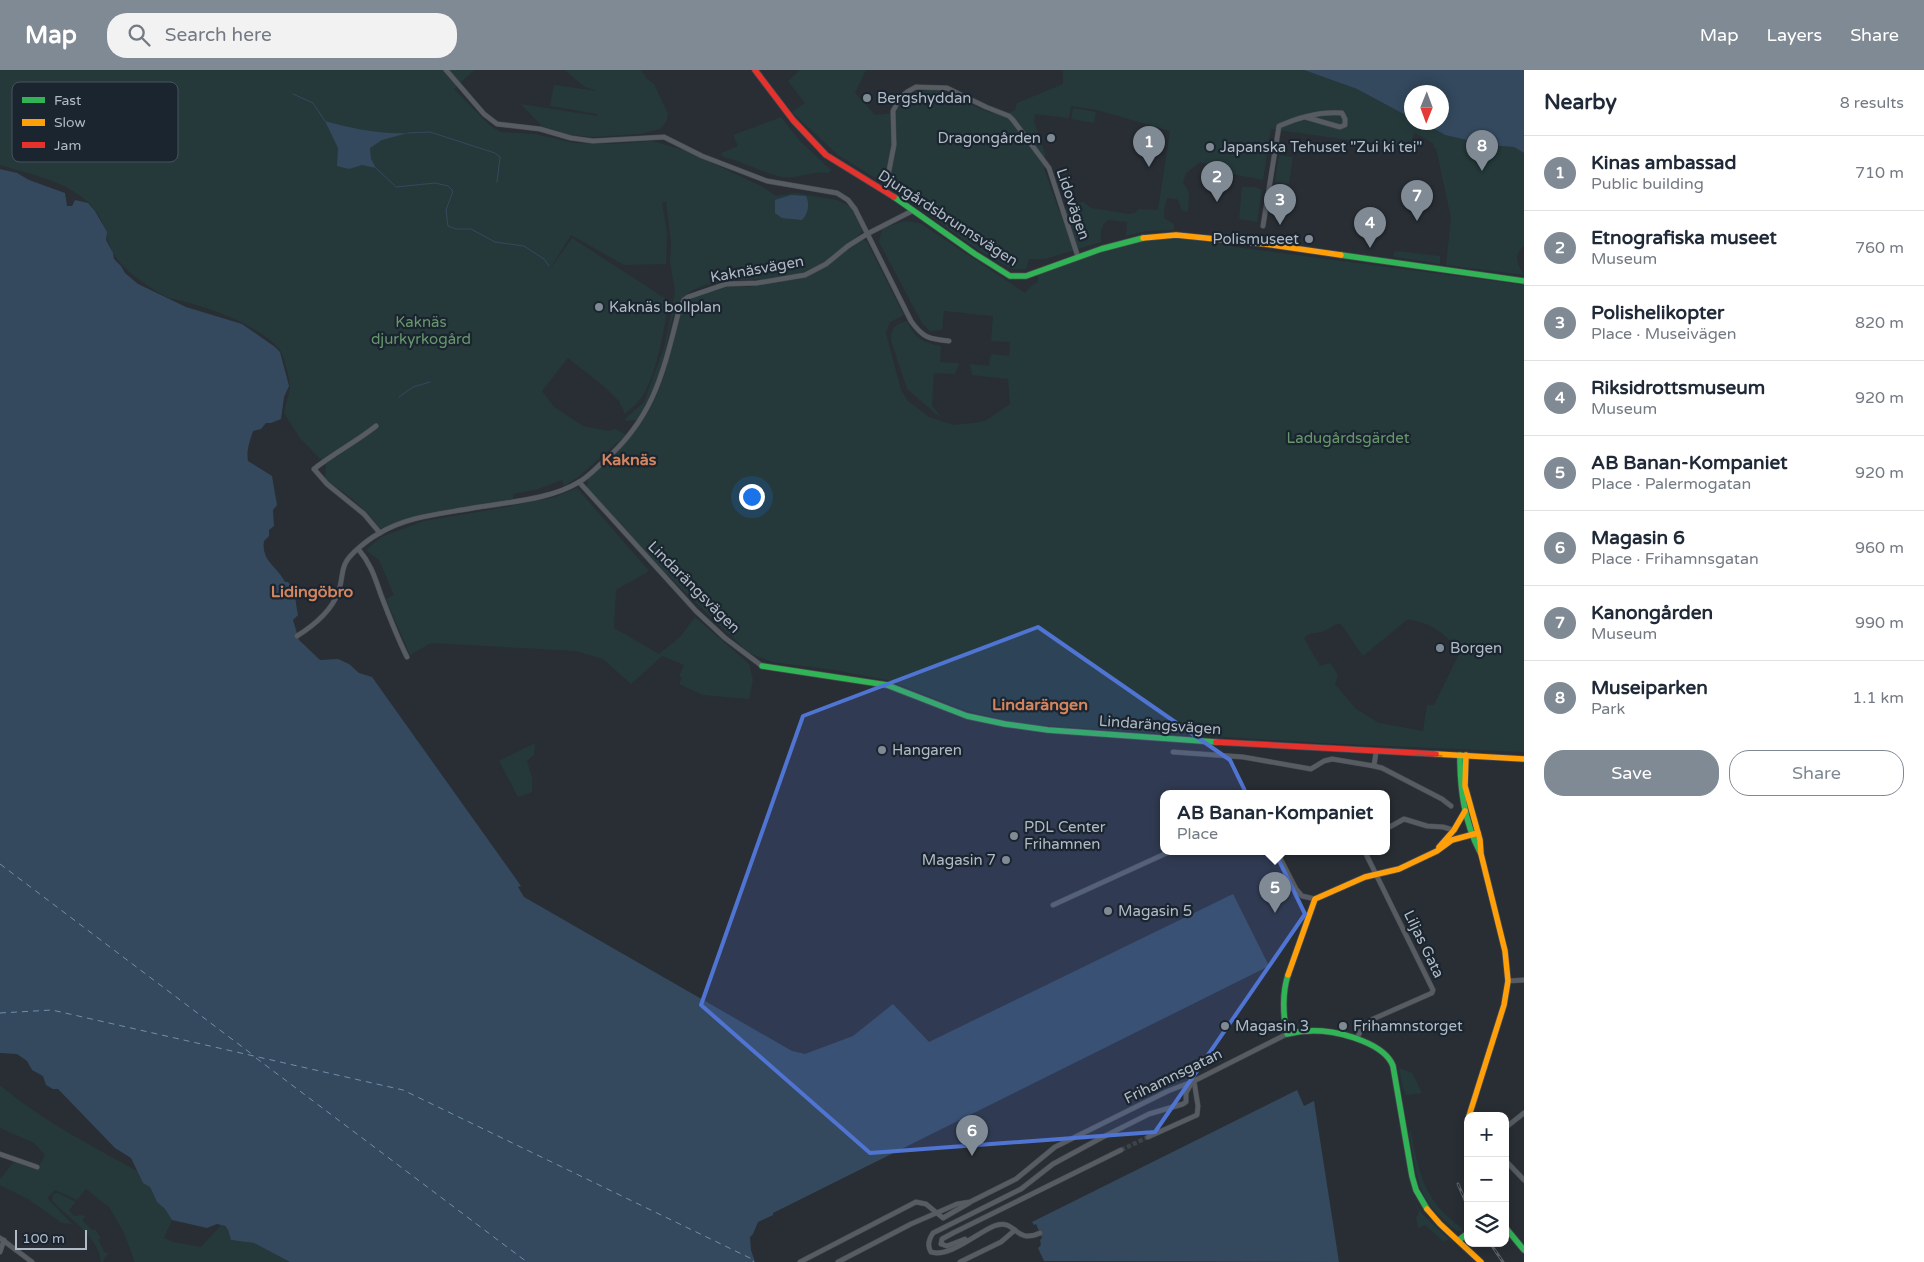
<!DOCTYPE html>
<meta charset="utf-8">
<style>
body{margin:0;font-family:"Varela Round",sans-serif;background:#f2f2f3;color:#1f2937}
.controls{position:absolute;right:15px;bottom:15px;display:grid;overflow:hidden;border-radius:10px;box-shadow:0 2px 12px #0003}
.controls button{width:45px;height:45px;display:grid;place-items:center;padding:0;border:0;border-bottom:1px solid #e0e1e3;background:#fff;color:#1f2937;font:25px sans-serif}
.compass{position:absolute;left:1404px;top:15px;width:45px;height:45px;border-radius:50%;background:#fff;box-shadow:0 2px 12px #0003;rotate:181deg}
.scale{position:absolute;left:15px;bottom:12px;width:72px;box-sizing:border-box;padding-left:5px;border:2px solid #b0bbc7;border-top:0;font-size:14px;line-height:18px;white-space:nowrap;color:#b0bbc7;-webkit-text-stroke:4px #1b252f;paint-order:stroke}
.you{position:absolute;left:751px;top:426px;width:18px;height:18px;margin:-12px;border:4px solid #fff;border-radius:50%;background:#1a73e8;box-shadow:0 0 0 8px #1a73e833}
.badge{display:grid;place-items:center;width:32px;height:32px;border-radius:50%;background:#808a94;color:#fff;font-size:16px;font-weight:700}
.pin{position:absolute;translate:-50% -41px;filter:drop-shadow(0 1px 2px #0008)}
.pin::after{content:'';position:absolute;top:26px;width:18px;height:15px;background:inherit;clip-path:polygon(0 0,100% 0,50% 100%)}
.popup{position:absolute;left:1160px;top:720px;width:230px;height:65px;box-sizing:border-box;display:grid;place-content:center;border-radius:10px;background:#fff;filter:drop-shadow(0 1px 4px #0005);font-size:16px;white-space:nowrap;color:#747a83}
.popup b{font-size:19px;color:#1f2937}
.popup::after{content:'';position:absolute;left:50%;top:100%;margin-left:-10px;border:10px solid transparent;border-top-color:#fff}
.list{margin:0;padding:0;list-style:none}
h2{display:flex;justify-content:space-between;align-items:center;height:65px;margin:0;padding:0 20px;font-size:21px}
h2 small{font-size:16px;font-weight:400;color:#747a83}
.list li{display:grid;grid-template-columns:32px 1fr auto;gap:15px;align-items:center;box-sizing:border-box;height:75px;padding:0 20px;border-top:1px solid #e0e1e3}
.list b{display:block;font-size:19px;white-space:nowrap}
.list p{margin:0;font-size:16px;white-space:nowrap;color:#747a83}
.list em{font-size:16px;font-style:normal;color:#747a83}
.actions{display:flex;gap:10px;padding:15px 20px}
.actions a{flex:1;padding:11px 0;border:1px solid #808a94;border-radius:20px;text-align:center;font-size:18px;color:#808a94}
.actions .main{background:#808a94;color:#fff}
.icon{flex:none;width:28px;height:28px;fill:none;stroke:currentColor;stroke-width:2;stroke-linecap:round;stroke-linejoin:round}
.map{position:relative;flex:none;width:1524px;height:1192px;overflow:hidden}
header{display:flex;align-items:center;gap:30px;box-sizing:border-box;height:70px;padding:0 25px;background:#808a94;color:#fff}
header strong{font-size:24px}
nav{display:flex;gap:28px;margin-inline-start:auto;font-size:18px}
.search{width:350px;height:45px;background:#f2f2f3;display:flex;align-items:center;gap:12px;box-sizing:border-box;padding:0 18px;border-radius:20px;color:#747a83;font-size:19px}
main{display:flex}
aside{flex:1;background:#fff}
.map>svg:first-child{display:block}
</style>
<header>
<strong>Map</strong>
<div class="search"><svg class="icon" aria-label="search" viewBox="0 0 24 24"><circle cx="10" cy="10" r="6"/><path d="M15 15l6 6"/></svg>Search here</div>
<nav><a>Map</a><a>Layers</a><a>Share</a></nav>
</header>
<main>
<div class="map">
<svg width="1524" height="1192" viewBox="0 0 1524 1192">
<rect width="100%" height="100%" fill="#282e34"/>
<!-- green -->
<g fill="#25393a" fill-rule="evenodd">
<path d="M0,0h474l-20,19 34,35 12,8 35,2 39,9 39,1 39,-3 35,10 76,36 13,9 20,-3 41,7 14,7 11,23 -3,5c-16,13 -33,29 -53,36 -12,4 -25,7 -37,8 -26,2 -73,-2 -89,23 -10,15 -12,41 -17,59 -6,21 -15,39 -25,59l-12,1 -1,-2 19,-17 20,-54 9,-44 2,-14 -5,-27 1,-21 -5,-41 -4,2 5,30 -1,31 -42,1 -53,-30 -23,37 24,-34 97,63c-5,26 -12,76 -28,97 -4,6 -11,11 -16,16l-6,-13 -13,-13 -38,-30 -26,33 12,16 29,19 25,5 7,-2 11,6 -48,42 -14,9 -2,-6 -24,9 -25,5v5l-91,15 -42,15c-15,-21 -33,-36 -55,-49l1,-15 -26,-27 -16,-25c2,-9 5,-18 6,-26 0,-7 -6,-31 -10,-37 -20,-24 -64,-40 -94,-48 -8,-3 -18,-3 -25,-8 -17,-11 -41,-25 -50,-45 -5,-13 -7,-27 -16,-39 -22,-28 -62,-35 -95,-45z"/>
<path d="M565,0h76l5,8 8,6 14,30 -2,8 -6,7 -21,5 -46,3 -22,-2 -29,-9 -21,-22 76,12v-2l-47,-8 4,-21 44,6 -13,-4z"/>
<path d="M800,0h66l-11,23 20,22 21,-2c4,-12 11,-20 24,-22 35,-7 51,21 80,23 5,1 10,-2 15,-4l2,-7 46,-19v-14h241l53,19 54,29 1,4 12,1 21,12 26,6 12,-1 17,6 14,1 10,6v93c-12,9 -6,19 0,29l-78,-10 5,-47 -15,-70h-2l-1,-5 -18,-10 -8,15 -136,-19 -8,51 -36,-7 -4,-5 -23,-6 -14,11 -3,9 6,11 -1,19 -7,-2 -1,-6 -3,-5 -10,-1 -3,13v7l10,6v6l-28,1 -20,5 1,-14 -19,-2c-8,6 -7,12 -7,22l-56,17h-16l-3,10h-14l-34,-19 -88,-63 -52,-32 -46,-43 13,-9 -17,-22zM1071,36l26,4 73,21 -12,79 -19,-1 -4,4 -6,1 -38,-6 -7,-6c-12,0 -14,7 -25,9l-15,-42 1,-15 -11,-33 1,-7 34,4z"/>
<path d="M1073,38l23,4 -2,11 -23,-4z"/>
<path d="M781,47l18,23 32,30 -2,3c-16,-3 -30,6 -47,4 -20,-4 -39,-16 -59,-20l-2,-4 17,-7 -5,-11z"/>
<path d="M1279,85l14,2 -4,27 -14,-2z"/>
<path d="M1242,117h13l7,3 -5,32 -18,-3z"/>
<path d="M904,151l16,2 105,70 6,-7 7,-4v-8c47,-17 93,-37 144,-36 18,1 36,5 53,9l289,38v467l-203,-9 -300,-19 -56,-14 -78,-30 -53,-10 -62,-8 -23,-9 -84,-80 -78,-85 1,-10c41,-37 65,-60 80,-115 5,-19 8,-40 15,-59l13,-9 31,-10 20,2 63,-12 21,-12 17,-15 15,-9 4,3 37,73 -14,7 -4,11 15,57 6,10 22,17 24,8 21,-2 11,-2 25,-17 -2,-25 -36,-4 -2,-11 19,2 2,-12 18,2 1,-14 -19,-1 2,-25 -49,-5 -2,19 -12,1 -8,-8 -43,-81 3,-13zM1408,549c27,6 34,12 52,33l-26,53h-7l-4,26 -44,-8 -23,-14 -21,-25 3,-9 -8,-12 -10,3 -16,-28c6,-7 13,-4 20,-7 7,-3 9,-7 17,-7l22,32z"/>
<path d="M1395,181l45,5v8l-45,-7 -2,-2z"/>
<path d="M907,251c7,17 17,22 34,25l-1,16 19,1 -4,11 -21,-1 -2,32 9,13 -34,-29 -16,-49c0,-12 4,-16 16,-19z"/>
<path d="M577,418l72,83 -33,19 -2,38 45,26 21,-17 15,-20 54,47 4,16 -4,19 -46,-4 -24,-11 3,-6 -3,-2 5,-11 -22,-9 -31,28 -28,-25 -27,-8 -145,-8 -21,12 -24,-56 8,-4 -15,-35 -13,-10 15,-13 43,-16 83,-14 48,-10z"/>
<path d="M535,673l-1,12 -7,6 5,16v15l-14,5 -19,-36z"/>
<path d="M1399,998l13,5 10,20 -16,2 -3,-7z"/>
<path d="M0,1015c41,35 90,60 137,86l3,6 10,10 7,15 8,7 7,11 -8,18 9,4 28,5 20,-22 7,5 3,10 23,3 36,19h-155l-12,-31 -14,-24 -23,-18 -9,11 -22,-10 -8,8 25,26 -10,-1 -34,-24 -28,-14v-6l14,-17 23,8 8,-15 -11,-12 -34,-15z"/>
<path d="M1410,1058c9,44 13,73 52,100v3h-5c-32,-27 -37,-35 -44,-76 -1,-8 -4,-19 -3,-27z"/>
<path d="M58,1123l18,9 -7,8 5,6 9,-1 2,2 -3,3 10,10 3,-1 6,9 -3,2 7,13h4l-4,4 -2,5h-2c-1,-24 -34,-45 -49,-62l1,-6z"/>
<path d="M1415,1133l8,12 28,26 3,4 -5,-5 -6,1 -18,-16 -7,3 -2,-10 3,-6z"/>
</g>
<!-- water -->
<g fill="#34495e">
<path d="M1304,0h220v83l-10,-6 -14,-1 -17,-6 -12,1 -26,-6 -21,-12 18,-1v-30h-30l-1,26 -54,-29z"/>
<path d="M325,51c23,7 59,14 83,12l-26,7 -12,8 1,11 5,9 -14,-3 -13,4 -12,-3 1,-18z"/>
<path d="M0,99l17,4 12,7 36,13 2,13h5l3,-6 13,3 7,8 12,21 -1,8 7,13 1,6 7,7 4,7 13,11 48,23 56,17 33,23 5,5 9,34 -5,11 -3,22 -10,4h-5l-5,6 -8,2c-3,10 -7,19 -5,30l24,15 5,29 -4,5 1,16 -5,4v6l-5,5c-3,20 13,25 21,41h3c9,11 7,20 10,33l-5,5 6,20 21,20 18,-1 11,5 10,9 13,4 149,209 -3,1 6,10 268,154 13,3 48,-18 40,-32 36,38 304,-148 36,72 -496,247v2l-15,7 -5,12 -3,3 1,13 4,12h-465l-36,-19 -23,-3 -3,-10 -3,-4 -8,-2 -10,4 -35,-8 -7,-11 -8,-7 -7,-15 -7,-4 -12,-25 -16,-10 -57,-59h-5l-7,-4 -3,-9 -11,-6 -5,-9 -10,-7 -17,-1z"/>
<path d="M791,125l15,1c4,8 2,18 -4,24l-20,-2 -7,-5v-13z"/>
<path d="M1297,1020l7,16 10,-5 25,161 -295,-1 -6,-13 3,-3 -1,-5 2,-2 -6,-14 -2,1 -2,-3z"/>
</g>
<g fill="none" stroke-linecap="round" stroke-linejoin="round">
<!-- stream -->
<g stroke="#34495e" stroke-width="1">
<path d="M293,24l20,9 12,18"/>
<path d="M408,63l22,-1 65,21 5,4 -3,25"/>
<path d="M376,98l20,19 39,-4 13,3 5,5 -7,19 2,16 8,3h15l24,13 29,4 20,13 5,7"/>
<path d="M399,327l14,-10 17,-5"/>
</g>
<!-- ferry -->
<g stroke="#708faa" stroke-width="1" stroke-dasharray="6 5" stroke-linecap="butt">
<path d="M0,794l253,191"/>
<path d="M0,943l52,-3 351,80 351,170 -1,2"/>
<path d="M256,988l271,204"/>
</g>
<!-- street-tunnel -->
<path stroke="#3c434a" stroke-width="4.5" stroke-dasharray="4.5 2" stroke-linecap="butt" d="M1121,1080l27,-13"/>
<defs>
<g id="street">
<path d="M446,0l38,44 13,10 43,5 31,9 22,3 71,-4 38,19 65,25 70,12 11,7 7,9 56,112c12,17 18,18 38,20"/>
<path d="M885,121l9,-46 -1,-34 7,-13 7,-6 9,-5 31,1 39,19 23,9 4,4 36,48 29,89"/>
<path d="M1263,156l16,-100c20,-9 41,-15 63,-13l3,6v6l-5,2 -35,-10"/>
<path d="M376,356c-20,16 -42,27 -62,43l13,15 37,30 16,19"/>
<path d="M579,412l117,129 29,27 37,28"/>
<path d="M359,480c12,14 16,28 22,45 8,21 16,42 26,62"/>
<path d="M297,566c16,-10 34,-25 41,-43 4,-9 3,-20 7,-29 4,-10 24,-25 33,-30 29,-18 63,-20 95,-26 33,-6 77,-8 106,-26 9,-5 16,-13 24,-20 51,-44 60,-89 76,-152l5,-10 4,-3 38,-13 31,-1 48,-8 21,-11 22,-18 19,-12 45,-23"/>
<path d="M1173,682l70,5 68,12 13,-8 8,-2 42,7 2,-14"/>
<path d="M1374,696l8,2 60,31 9,7"/>
<path d="M1386,759l18,-10 23,7 16,1 10,3"/>
<path d="M1277,782l19,37 6,7 13,3"/>
<path d="M1053,835l116,-53"/>
<path d="M1508,911l16,-1"/>
<path d="M1357,968l5,-10 11,-9 59,-26 1,-3 -68,-138"/>
<path d="M1505,1058l19,-15"/>
<path d="M1148,1067l49,-22 1,-9 -4,-25"/>
<path d="M0,1084l37,13"/>
<path d="M1505,1090l19,20"/>
<path d="M1040,1163c-26,12 -24,-16 -46,-7 -17,7 -45,32 -63,26 -4,-6 -2,-13 2,-19l88,-44 32,-25 48,-26 48,-24 34,-10 3,-2v-9l5,-9"/>
<path d="M0,1168l32,24"/>
<path d="M965,1169l-18,7 -6,-2 1,-5 11,-6 168,-83"/>
<path d="M0,1182l4,-12"/>
<path d="M800,1192l116,-60 10,2 17,14 26,-15"/>
<path d="M838,1192l73,-38 46,-20 13,-2 46,-23 39,-32 113,-56 26,-10 93,-47"/>
<path d="M960,1192l41,-20 14,-12"/>
</g>
<g id="fast">
<path d="M894,127l81,57 35,22h16l75,-27 42,-11"/>
<path d="M1341,185l183,26"/>
<path d="M762,596l125,19 80,31 38,8 43,6 168,12"/>
<path d="M1460,685c0,34 4,66 20,97"/>
<path d="M1288,905c-6,18 -5,41 -1,59 12,-3 23,-4 35,-3 22,2 63,13 71,35l19,110 4,14 11,19"/>
<path d="M1505,1157l19,23"/>
<path d="M1459,1170l9,-7"/>
</g>
<g id="slow">
<path d="M1143,168l33,-3 89,9 76,11"/>
<path d="M1436,684l88,5"/>
<path d="M1466,685l-1,31 15,54 1,14 24,97 3,30 -4,24 -35,111"/>
<path d="M1439,777l15,-17 11,-19"/>
<path d="M1288,905l27,-76 50,-22 34,-8 38,-18 15,-11 26,-7"/>
<path d="M1427,1139l13,15 41,38"/>
</g>
<g id="jam">
<path d="M755,0l38,50 33,35 68,42"/>
<path d="M1216,672l220,12"/>
<path d="M1468,1052v36"/>
</g>
</defs>
<!-- street casing -->
<use href="#street" stroke="#464a4f" stroke-width="5.5"/>
<!-- fast casing -->
<use href="#fast" stroke="#464a4f" stroke-width="7"/>
<!-- slow casing -->
<use href="#slow" stroke="#464a4f" stroke-width="7"/>
<!-- jam casing -->
<use href="#jam" stroke="#464a4f" stroke-width="7"/>
<!-- street -->
<use href="#street" stroke="#575c63" stroke-width="4.5"/>
<!-- fast -->
<use href="#fast" stroke="#30b455" stroke-width="5.5"/>
<!-- slow -->
<use href="#slow" stroke="#ff9f0a" stroke-width="5.5"/>
<!-- jam -->
<use href="#jam" stroke="#e5322d" stroke-width="5.5"/>
<!-- tram -->
<path stroke="#5b6166" stroke-width="1" d="M1416,685l26,1"/>
<defs>
<g id="rail">
<path d="M1458,1114l10,23"/>
<path d="M1490,1173l13,19"/>
</g>
</defs>
<!-- rail casing -->
<use href="#rail" stroke="#5b6166" stroke-width="3"/>
<!-- rail -->
<use href="#rail" stroke="#1b252f" stroke-width="1" stroke-dasharray="4" stroke-linecap="butt"/>
</g>
<!-- marked area -->
<path fill="#5074d2" fill-opacity="0.2" stroke="#5074d2" stroke-width="4" stroke-linejoin="round" d="M1038,557l192,133 75,154 -150,218 -285,21 -169,-148 102,-289z"/>
<!-- markers -->
<g fill="#808a94" stroke="#1b252f" stroke-width="2">
<circle cx="867" cy="28" r="5"/>
<circle cx="1051" cy="68" r="5"/>
<circle cx="1210" cy="77" r="5"/>
<circle cx="1309" cy="169" r="5"/>
<circle cx="599" cy="237" r="5"/>
<circle cx="1440" cy="578" r="5"/>
<circle cx="882" cy="680" r="5"/>
<circle cx="1014" cy="766" r="5"/>
<circle cx="1006" cy="790" r="5"/>
<circle cx="1108" cy="841" r="5"/>
<circle cx="1225" cy="956" r="5"/>
<circle cx="1343" cy="956" r="5"/>
</g>
<g text-anchor="middle" stroke-width="4.5" stroke-linejoin="round" paint-order="stroke">
<!-- poi labels -->
<g font-size="15" fill="#b0bbc7" stroke="#1b252f" text-anchor="start">
<text x="877" y="33">Bergshyddan</text>
<text x="1041" y="73" text-anchor="end">Dragongården</text>
<text x="1220" y="82">Japanska Tehuset "Zui ki tei"</text>
<text x="1299" y="174" text-anchor="end">Polismuseet</text>
<text x="609" y="242">Kaknäs bollplan</text>
<text x="1450" y="583">Borgen</text>
<text x="892" y="685">Hangaren</text>
<text x="1024" y="762">PDL Center<tspan x="1024" dy="17">Frihamnen</tspan></text>
<text x="996" y="795" text-anchor="end">Magasin 7</text>
<text x="1118" y="846">Magasin 5</text>
<text x="1235" y="961">Magasin 3</text>
<text x="1353" y="961">Frihamnstorget</text>
</g>
<!-- street labels -->
<g font-size="15" fill="#b0bbc7" stroke="#1b252f">
<text transform="translate(1073 134) rotate(71)" y="5">Lidovägen</text>
<text transform="translate(948 148) rotate(33)" y="5">Djurgårdsbrunnsvägen</text>
<text transform="translate(757 199) rotate(-10)" y="5">Kaknäsvägen</text>
<text transform="translate(694 517) rotate(45)" y="5">Lindarängsvägen</text>
<text transform="translate(1160 655) rotate(4)" y="5">Lindarängsvägen</text>
<text transform="translate(1424 874) rotate(64)" y="5">Liljas Gata</text>
<text transform="translate(1173 1006) rotate(-26)" y="5">Frihamnsgatan</text>
</g>
<!-- park labels -->
<g font-size="15" fill="#67986d" stroke="#1b252f">
<text x="421" y="257">Kaknäs<tspan x="421" dy="17">djurkyrkogård</tspan></text>
<text x="1348" y="373">Ladugårdsgärdet</text>
</g>
<!-- neighbourhood labels -->
<g font-size="16" font-weight="bold" fill="#d4855e" stroke="#1b252f">
<text x="629" y="395">Kaknäs</text>
<text x="312" y="527">Lidingöbro</text>
<text x="1040" y="640">Lindarängen</text>
</g>
</g>
<!-- legend -->
<rect x="12" y="12" width="166" height="80" rx="8" fill="#1b252f" stroke="#48525d" stroke-width="1"/>
<rect x="22" y="27" width="23" height="6" fill="#30b455"/>
<rect x="22" y="49" width="23" height="7" fill="#ff9f0a"/>
<rect x="22" y="72" width="23" height="6" fill="#e5322d"/>
<g font-size="14" fill="#b0bbc7">
<text x="54" y="35">Fast</text>
<text x="54" y="57">Slow</text>
<text x="54" y="80">Jam</text>
</g>
</svg>
<div class="controls">
<button>+</button>
<button>−</button>
<button><svg class="icon" aria-label="layers" viewBox="0 0 24 24"><path d="M12 4l9 5-9 5-9-5zM3 14l9 5 9-5"/></svg></button>
</div>
<svg class="compass" viewBox="-18 -18 36 36"><path d="M0-13l5 13h-10z" fill="#e53935"/><path d="M0 13l5-13h-10z" fill="#747a83"/></svg>
<div class="scale">100 m</div>
<div class="you"></div>
<div class="pin badge" style="left:1149px;top:97px">1</div>
<div class="pin badge" style="left:1217px;top:132px">2</div>
<div class="pin badge" style="left:1280px;top:155px">3</div>
<div class="pin badge" style="left:1370px;top:178px">4</div>
<div class="pin badge" style="left:1275px;top:843px">5</div>
<div class="popup"><b>AB Banan-Kompaniet</b>Place</div>
<div class="pin badge" style="left:972px;top:1086px">6</div>
<div class="pin badge" style="left:1417px;top:151px">7</div>
<div class="pin badge" style="left:1482px;top:101px">8</div>
</div>
<aside>
<h2>Nearby<small>8 results</small></h2>
<ul class="list">
<li><span class="badge">1</span><div><b>Kinas ambassad</b><p>Public building</p></div><em>710 m</em></li>
<li><span class="badge">2</span><div><b>Etnografiska museet</b><p>Museum</p></div><em>760 m</em></li>
<li><span class="badge">3</span><div><b>Polishelikopter</b><p>Place · Museivägen</p></div><em>820 m</em></li>
<li><span class="badge">4</span><div><b>Riksidrottsmuseum</b><p>Museum</p></div><em>920 m</em></li>
<li><span class="badge">5</span><div><b>AB Banan-Kompaniet</b><p>Place · Palermogatan</p></div><em>920 m</em></li>
<li><span class="badge">6</span><div><b>Magasin 6</b><p>Place · Frihamnsgatan</p></div><em>960 m</em></li>
<li><span class="badge">7</span><div><b>Kanongården</b><p>Museum</p></div><em>990 m</em></li>
<li><span class="badge">8</span><div><b>Museiparken</b><p>Park</p></div><em>1.1 km</em></li>
</ul>
<div class="actions"><a class="main">Save</a><a>Share</a></div>
</aside>
</main>
